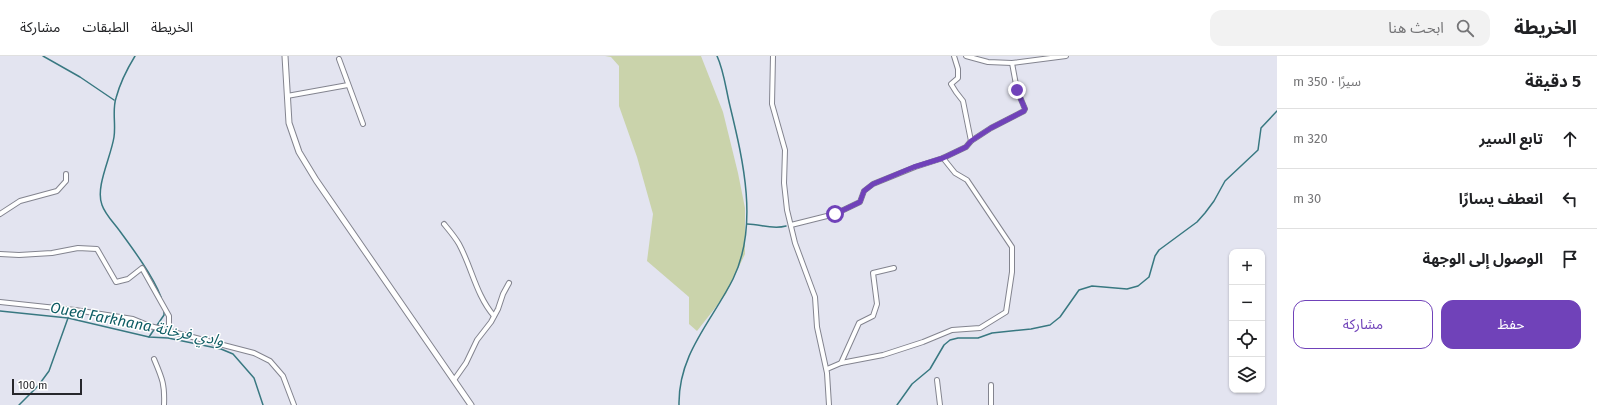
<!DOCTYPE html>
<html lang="ar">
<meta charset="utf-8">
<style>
body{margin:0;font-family:"Fira Sans","Noto Sans Arabic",sans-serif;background:#f2f2f2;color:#202124;direction:rtl}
.controls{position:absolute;right:12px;bottom:12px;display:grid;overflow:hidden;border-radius:8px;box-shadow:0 1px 3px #0004}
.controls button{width:36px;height:36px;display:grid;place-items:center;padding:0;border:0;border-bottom:1px solid #e0e0e0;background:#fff;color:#202124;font:20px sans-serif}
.scale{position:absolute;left:12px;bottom:10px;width:70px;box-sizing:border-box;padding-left:4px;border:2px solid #27272c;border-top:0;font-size:11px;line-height:14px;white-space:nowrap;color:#27272c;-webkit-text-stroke:3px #fff;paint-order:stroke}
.stop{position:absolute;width:12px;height:12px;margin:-9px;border:3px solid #7042b9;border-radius:50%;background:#fff}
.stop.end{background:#7042b9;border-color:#fff;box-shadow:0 1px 4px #0008}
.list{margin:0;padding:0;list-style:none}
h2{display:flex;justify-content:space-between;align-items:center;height:52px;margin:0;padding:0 16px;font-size:17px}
h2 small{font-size:13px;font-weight:400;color:#757577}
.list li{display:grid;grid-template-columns:26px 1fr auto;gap:12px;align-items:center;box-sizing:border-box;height:60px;padding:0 16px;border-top:1px solid #e0e0e0}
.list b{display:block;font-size:15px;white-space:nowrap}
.list em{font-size:13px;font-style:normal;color:#757577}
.actions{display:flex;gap:8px;padding:12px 16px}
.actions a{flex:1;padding:9px 0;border:1px solid #7042b9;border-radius:12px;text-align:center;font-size:14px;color:#7042b9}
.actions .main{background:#7042b9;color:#fff}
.icon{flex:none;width:22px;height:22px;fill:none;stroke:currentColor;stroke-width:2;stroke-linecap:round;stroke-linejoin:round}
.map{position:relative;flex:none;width:1277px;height:349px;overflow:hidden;direction:ltr}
header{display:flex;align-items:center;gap:24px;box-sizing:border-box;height:56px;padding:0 20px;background:#fff;border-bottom:1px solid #e0e0e0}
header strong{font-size:19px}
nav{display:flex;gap:22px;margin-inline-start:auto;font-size:14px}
.search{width:280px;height:36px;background:#f2f2f2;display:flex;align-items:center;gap:10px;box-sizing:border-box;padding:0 14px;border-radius:12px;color:#757577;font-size:15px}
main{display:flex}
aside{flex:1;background:#fff}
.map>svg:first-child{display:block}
</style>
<header>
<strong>الخريطة</strong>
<div class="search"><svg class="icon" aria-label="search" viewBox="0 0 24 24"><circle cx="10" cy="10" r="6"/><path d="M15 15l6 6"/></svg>ابحث هنا</div>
<nav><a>الخريطة</a><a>الطبقات</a><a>مشاركة</a></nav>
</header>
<main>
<aside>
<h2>5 دقيقة<small>سيرًا · 350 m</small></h2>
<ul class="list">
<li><svg class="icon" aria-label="ahead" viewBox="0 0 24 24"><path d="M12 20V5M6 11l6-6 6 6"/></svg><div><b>تابع السير</b></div><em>320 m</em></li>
<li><svg class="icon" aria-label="left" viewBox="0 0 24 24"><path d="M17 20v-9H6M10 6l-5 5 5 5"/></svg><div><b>انعطف يسارًا</b></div><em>30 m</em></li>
<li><svg class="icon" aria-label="arrive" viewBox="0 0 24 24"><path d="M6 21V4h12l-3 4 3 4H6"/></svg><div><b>الوصول إلى الوجهة</b></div></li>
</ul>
<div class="actions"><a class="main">حفظ</a><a>مشاركة</a></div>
</aside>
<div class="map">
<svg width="1277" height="349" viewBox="0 0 1277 349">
<rect width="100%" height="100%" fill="#e3e4f0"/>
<!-- green -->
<path fill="#cad3ab" d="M605,0h96l22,56 15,61 7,35v46l-19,40 -29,37 -8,-7v-27l-42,-36 6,-47 -16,-57 -18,-51v-40l-8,-9z"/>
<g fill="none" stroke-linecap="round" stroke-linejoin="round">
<!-- stream -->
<g stroke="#387881" stroke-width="1.5">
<path d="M43,0l37,21 34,23"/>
<path d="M135,0c-8,13 -15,27 -19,42 -4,12 0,26 -2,39 -3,20 -19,50 -12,68 3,9 11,17 17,25 14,19 34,46 42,67"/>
<path d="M747,168c14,0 25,6 39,2"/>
<path d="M0,255l68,7 81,19 19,1 53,11 12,5 21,24 9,27"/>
<path d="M149,281l15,-22v-4"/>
<path d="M19,349l19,-19 11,-15 19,-53"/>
<path d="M679,349c-1,-51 33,-84 54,-126 26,-53 10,-119 -3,-173 -4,-16 -6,-35 -13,-50"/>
<path d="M897,349l15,-21 18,-15 14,-24 6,-5 8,-2h20l14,-5 39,-4 19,-4 10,-8 19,-27 13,-4 35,3 11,-3 11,-9 6,-21 4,-6 38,-28 8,-9 9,-12 11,-20 33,-31 3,-22 16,-17"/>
</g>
<defs>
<g id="minor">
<path d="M773,0l-1,48 13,46 -1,33 3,27 8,33 20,54 2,30 10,46 2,32"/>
<path d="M966,0l22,6 24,1 54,-7"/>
<path d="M339,3l24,65"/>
<path d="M287,40l61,-11"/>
<path d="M971,85l20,-13 33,-17 1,-2 -8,-19 -5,-27"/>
<path d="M0,158l20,-13 37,-10 9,-10v-7"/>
<path d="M444,168c5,6 11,13 15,20 13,24 17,51 35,72"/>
<path d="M791,169l44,-11 25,-12 4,-11 9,-7 42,-17 28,-9 23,-11 5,-6 -8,-40 -7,-9 -5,-8 7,-6v-9l-4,-13"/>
<path d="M0,198l19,1 33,-2 26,-5 19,1 19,33 12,-3 14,-11 27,48v15"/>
<path d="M0,246l75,8 58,9 17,7 104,27 16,8 13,15 11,29"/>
<path d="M154,303c8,19 11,25 10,46"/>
<path d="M841,307l18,-40 14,-7 4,-12 -4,-31 21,-5"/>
<path d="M827,313l14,-6 42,-8 40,-13 29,-12 28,-2 26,-16 6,-40v-25l-45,-67 -12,-7 -12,-15"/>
<path d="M454,324l12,-17 11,-23 14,-18 7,-13 5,-15 6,-11"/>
<path d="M937,324l3,25"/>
<path d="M991,329v20"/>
</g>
<path id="tertiary" d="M285,0l4,67 10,29 17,28 155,225"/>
</defs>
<!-- minor casing -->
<use href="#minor" stroke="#83848f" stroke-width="6"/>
<!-- tertiary casing -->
<use href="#tertiary" stroke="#83848f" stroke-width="7"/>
<!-- minor -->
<use href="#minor" stroke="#fff" stroke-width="4"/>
<!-- tertiary -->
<use href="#tertiary" stroke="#fff" stroke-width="5"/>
</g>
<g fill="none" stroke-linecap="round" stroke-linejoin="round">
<!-- route -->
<path stroke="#7042b9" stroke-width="5" d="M835,158l25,-12 4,-11 9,-7 41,-17 29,-9 23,-11 5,-6 20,-13 33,-17 1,-2 -8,-19"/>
</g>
<g text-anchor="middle" stroke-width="3" stroke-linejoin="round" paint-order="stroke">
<!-- water labels -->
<g font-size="15" font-style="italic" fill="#0e5c64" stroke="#fff">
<text transform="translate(137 268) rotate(11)" y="5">Oued Farkhana وادي فرخانة</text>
</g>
</g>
</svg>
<div class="controls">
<button>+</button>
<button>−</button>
<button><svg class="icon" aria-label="locate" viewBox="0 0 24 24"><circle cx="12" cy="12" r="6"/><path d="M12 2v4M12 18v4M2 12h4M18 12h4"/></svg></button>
<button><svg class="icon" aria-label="layers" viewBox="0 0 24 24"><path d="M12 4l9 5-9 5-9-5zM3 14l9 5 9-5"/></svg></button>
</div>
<div class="scale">100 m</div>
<div class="stop" style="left:835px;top:158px"></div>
<div class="stop end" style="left:1017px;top:34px"></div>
</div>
</main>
